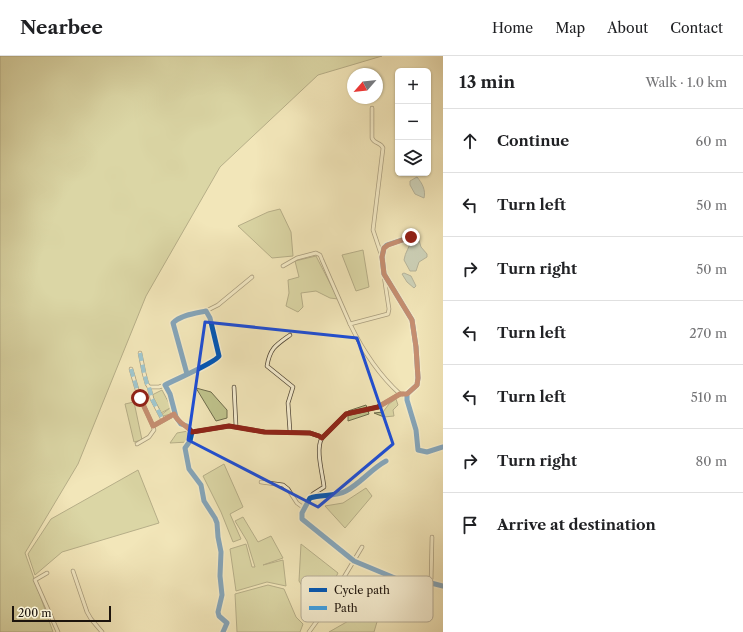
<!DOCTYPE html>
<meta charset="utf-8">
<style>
body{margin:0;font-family:"Libre Caslon Text",serif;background:#f6f6f6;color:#202124}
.controls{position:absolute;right:12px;top:12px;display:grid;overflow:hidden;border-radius:6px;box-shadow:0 1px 3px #0004}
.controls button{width:36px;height:36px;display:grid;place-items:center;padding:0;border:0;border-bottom:1px solid #e0e0e0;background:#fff;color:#202124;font:20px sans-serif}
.compass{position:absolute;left:347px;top:12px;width:36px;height:36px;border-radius:50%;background:#fff;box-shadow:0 1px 3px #0004;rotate:242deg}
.scale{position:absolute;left:12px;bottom:10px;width:99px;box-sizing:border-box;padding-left:4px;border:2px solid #1d140d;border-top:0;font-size:11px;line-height:14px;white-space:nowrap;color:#1d140d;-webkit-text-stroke:3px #f7efd2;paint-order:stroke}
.stop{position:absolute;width:12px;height:12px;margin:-9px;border:3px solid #8f2418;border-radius:50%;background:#fff}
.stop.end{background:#8f2418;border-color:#fff;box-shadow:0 1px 4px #0008}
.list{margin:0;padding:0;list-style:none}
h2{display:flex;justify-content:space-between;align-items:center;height:52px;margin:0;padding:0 16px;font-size:17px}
h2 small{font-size:13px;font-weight:400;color:#757577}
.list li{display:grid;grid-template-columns:26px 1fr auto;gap:12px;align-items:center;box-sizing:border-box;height:64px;padding:0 16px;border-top:1px solid #e0e0e0}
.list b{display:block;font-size:15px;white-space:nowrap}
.list em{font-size:13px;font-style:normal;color:#757577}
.icon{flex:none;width:22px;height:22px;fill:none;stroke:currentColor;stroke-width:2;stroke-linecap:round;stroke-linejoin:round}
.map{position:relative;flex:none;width:443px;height:576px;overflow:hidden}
header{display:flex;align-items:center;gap:24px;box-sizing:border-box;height:56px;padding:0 20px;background:#fff;border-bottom:1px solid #e0e0e0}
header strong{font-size:19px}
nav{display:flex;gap:22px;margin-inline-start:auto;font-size:14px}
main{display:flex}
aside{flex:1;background:#fff}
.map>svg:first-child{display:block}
</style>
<header>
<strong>Nearbee</strong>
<nav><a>Home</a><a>Map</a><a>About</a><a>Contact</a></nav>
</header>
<main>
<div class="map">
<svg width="443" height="576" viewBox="0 0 443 576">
<rect width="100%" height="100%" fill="#f2e6b9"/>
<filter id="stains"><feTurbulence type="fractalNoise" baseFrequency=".005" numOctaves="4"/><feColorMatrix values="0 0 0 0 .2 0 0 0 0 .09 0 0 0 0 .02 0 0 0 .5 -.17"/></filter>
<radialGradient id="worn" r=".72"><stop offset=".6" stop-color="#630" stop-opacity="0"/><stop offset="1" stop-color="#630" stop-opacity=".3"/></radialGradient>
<!-- green -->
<g fill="#bfc38c" stroke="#6e6c4c">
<path d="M0,0h382l-64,19 -98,92 -74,129 -68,168 -53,89 28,79h-53z"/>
<path d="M280,153l11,23 2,24 -21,2 -34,-32 30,-14z"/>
<path d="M363,194l6,37 -13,4 -14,-36z"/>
<path d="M316,200l22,43 -8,-1 -14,-7 -15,2 2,14 -5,5 -12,-6 3,-13 -1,-13 11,-3 -4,-16z"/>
<path d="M196,332l15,4 16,18v8l-11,3z"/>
<path d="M162,334l9,17v7l-8,2 -2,-1 9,-7 -9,5 -9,-18z"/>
<path d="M396,343l2,6 -5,5 1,6 -10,1 -10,-4 9,-1 6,-8z"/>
<path d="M134,346l8,38 -8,2 -9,-38z"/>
<path d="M366,349l3,9 -21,7v-10z"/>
<path d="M188,375v11l-18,1 7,-10z"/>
<path d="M224,408l19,43 -13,7 11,25 -8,3 -12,-30 -18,-36z"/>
<path d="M138,414l21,53 -97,29 -27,23 -7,-21 23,-35z"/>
<path d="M366,432l6,8 -27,32 -20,-22 18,-3z"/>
<path d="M243,461l15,25 13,-6 12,22 -20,7 20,-5 3,26 -19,-4 -31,9 -6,-42 16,-5 6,23h3l-8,-26 -12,-20z"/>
<path d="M301,488l37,29 -20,38 -19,-30z"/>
<path d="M268,529l16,4 12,28 7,7 -3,8h-63l-2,-38z"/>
<path d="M373,551l6,8 -5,17h-45z"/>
</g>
<!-- water -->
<g fill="#a2bcbb" stroke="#6d7975">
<path d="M417,121c5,6 9,13 7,21l-9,-4 -5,-9v-4z"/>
<path d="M418,181l3,10 6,7v3l-8,5 -3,9h-6l-6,-11c1,-8 6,-13 8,-22z"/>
<path d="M404,217l7,3 5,10 -2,2 -7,-6 -5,-8z"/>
</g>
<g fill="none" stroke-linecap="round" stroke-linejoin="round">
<defs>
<g id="minor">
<path d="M372,52v30c2,6 9,4 11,10l-10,82 9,27"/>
<path d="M411,181l-24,8 -3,3 -2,9 2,17 28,46 4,27 2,31 -1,7 -10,9v6l9,30 2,20 9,2 16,-5"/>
<path d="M283,210l14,-8 19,-5 4,2 2,5 28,64"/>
<path d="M384,220l5,33 -1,5 -38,10c12,25 29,51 50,70"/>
<path d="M206,255l12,-6 34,-28"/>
<path d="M290,279c-14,10 -20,13 -23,31l26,21 -5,16 2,29"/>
<path d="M140,297l4,20 3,11 2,3 3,12 11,21"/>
<path d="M131,313l7,24 15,33"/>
<path d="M187,318l-14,-51c7,-8 24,-10 33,-12l4,7 9,38c-4,7 -43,23 -54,29l5,9 6,23 5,7 6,2 5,6 -2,9 -5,7 4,21 12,16 3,16 11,17 2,5 1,14 3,15 -1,24 2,19 -4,17 1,4 8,7 -4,9"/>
<path d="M149,331h10l6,-2"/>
<path d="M234,331l2,39"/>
<path d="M192,376l37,-6 36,6 45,1 9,3 3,2 24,-24 32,-7 22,-13h7"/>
<path d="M137,388l12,-7 5,-7 -1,-4 22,-12"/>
<path d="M386,405c-15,8 -25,22 -40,30 -11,6 -25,3 -36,7l-8,15v6l52,42 48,20 29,2 12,3"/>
<path d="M261,426l22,3 5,4 9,14 7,5"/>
<path d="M310,442l3,-4 11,-7c-1,-12 -9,-38 -2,-49"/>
<path d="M73,515l14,41 4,7 11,13"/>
<path d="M47,517l-12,7 23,52"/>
<path d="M431,527l1,-46"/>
<path d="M309,576l13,-18 40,-67"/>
</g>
</defs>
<!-- minor casing -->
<use href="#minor" stroke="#524838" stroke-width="4.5"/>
<!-- minor -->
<use href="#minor" stroke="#f7efd2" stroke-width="3"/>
<!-- quiet -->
<g stroke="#3da2e9" stroke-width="4" stroke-dasharray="8 4" stroke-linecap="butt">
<path d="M140,297l4,20 3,11 2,3 3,12 11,21"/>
<path d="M131,313l7,24 15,33"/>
</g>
<defs>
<g id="cycleway">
<path d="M411,181l-24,8 -3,3 -2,9 2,17 28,46 4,27 2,31 -1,7 -10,9v6l9,30 2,20 9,2 16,-5"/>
<path d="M187,318l-14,-51c7,-8 24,-10 33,-12l4,7 9,38c-4,7 -43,23 -54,29l5,9 6,23 5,7 6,2 5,6 -2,9 -5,7 4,21 12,16 3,16 11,17 2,5 1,14 3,15 -1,24 2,19 -4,17 1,4 8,7 -4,9"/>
<path d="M386,405c-15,8 -25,22 -40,30 -11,6 -25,3 -36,7l-8,15v6l52,42 48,20 29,2 12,3"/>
</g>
</defs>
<!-- cycleway casing -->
<use href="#cycleway" stroke="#f7efd2" stroke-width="8"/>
<!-- cycleway -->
<use href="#cycleway" stroke="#0057b8" stroke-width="5"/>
</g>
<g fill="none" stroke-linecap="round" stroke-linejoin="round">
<!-- route -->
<path stroke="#8f2418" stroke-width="5" d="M140,342l13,28 21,-12c4,9 12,11 18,18l37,-6 35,6 46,1 9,3 3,2 24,-24 32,-7 22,-13h7l10,-9 1,-7 -2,-31 -4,-27 -28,-46 -2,-17 2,-9 4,-3 23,-8"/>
</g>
<!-- marked area -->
<path d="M0 0H443V576H0ZM205,266l152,16 36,106 -75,63 -130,-67z" fill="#f2e6b9" fill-opacity=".55" fill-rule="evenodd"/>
<path fill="none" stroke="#1d4ed8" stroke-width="3" stroke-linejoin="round" d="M205,266l152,16 36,106 -75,63 -130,-67z"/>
<!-- legend -->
<rect x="301" y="520" width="132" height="46" rx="6" fill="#f7efd2" stroke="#b6ad97" stroke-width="1"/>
<rect x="309" y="532" width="18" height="4" fill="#0057b8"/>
<rect x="309" y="550" width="18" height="4" fill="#3da2e9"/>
<g font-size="11" fill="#1d140d">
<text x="334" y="538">Cycle path</text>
<text x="334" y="556">Path</text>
</g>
<rect width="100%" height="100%" filter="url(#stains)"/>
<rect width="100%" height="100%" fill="url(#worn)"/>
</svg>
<div class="controls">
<button>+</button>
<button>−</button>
<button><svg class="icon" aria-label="layers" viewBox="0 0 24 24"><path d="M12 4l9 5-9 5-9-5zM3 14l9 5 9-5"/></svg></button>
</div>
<svg class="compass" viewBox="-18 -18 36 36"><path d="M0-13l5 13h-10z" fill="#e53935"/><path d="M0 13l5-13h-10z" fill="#757577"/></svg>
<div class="scale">200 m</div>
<div class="stop" style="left:140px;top:342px"></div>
<div class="stop end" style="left:411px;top:181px"></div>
</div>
<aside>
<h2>13 min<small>Walk · 1.0 km</small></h2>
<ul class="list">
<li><svg class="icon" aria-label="ahead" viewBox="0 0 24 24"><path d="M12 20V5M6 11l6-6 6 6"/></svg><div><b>Continue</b></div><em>60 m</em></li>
<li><svg class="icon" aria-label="left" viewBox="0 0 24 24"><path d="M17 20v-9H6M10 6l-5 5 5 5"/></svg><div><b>Turn left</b></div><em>50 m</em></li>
<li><svg class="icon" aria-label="right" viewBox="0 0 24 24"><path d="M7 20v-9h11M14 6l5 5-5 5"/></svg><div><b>Turn right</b></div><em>50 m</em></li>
<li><svg class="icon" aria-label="left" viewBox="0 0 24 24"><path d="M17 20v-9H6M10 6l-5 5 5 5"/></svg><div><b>Turn left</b></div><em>270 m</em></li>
<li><svg class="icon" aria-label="left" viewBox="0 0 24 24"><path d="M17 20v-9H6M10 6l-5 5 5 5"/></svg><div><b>Turn left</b></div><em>510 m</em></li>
<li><svg class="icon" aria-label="right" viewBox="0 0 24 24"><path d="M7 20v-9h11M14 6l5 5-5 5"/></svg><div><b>Turn right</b></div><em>80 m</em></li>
<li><svg class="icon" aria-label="arrive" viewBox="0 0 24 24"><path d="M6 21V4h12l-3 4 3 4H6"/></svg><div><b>Arrive at destination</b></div></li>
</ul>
</aside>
</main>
